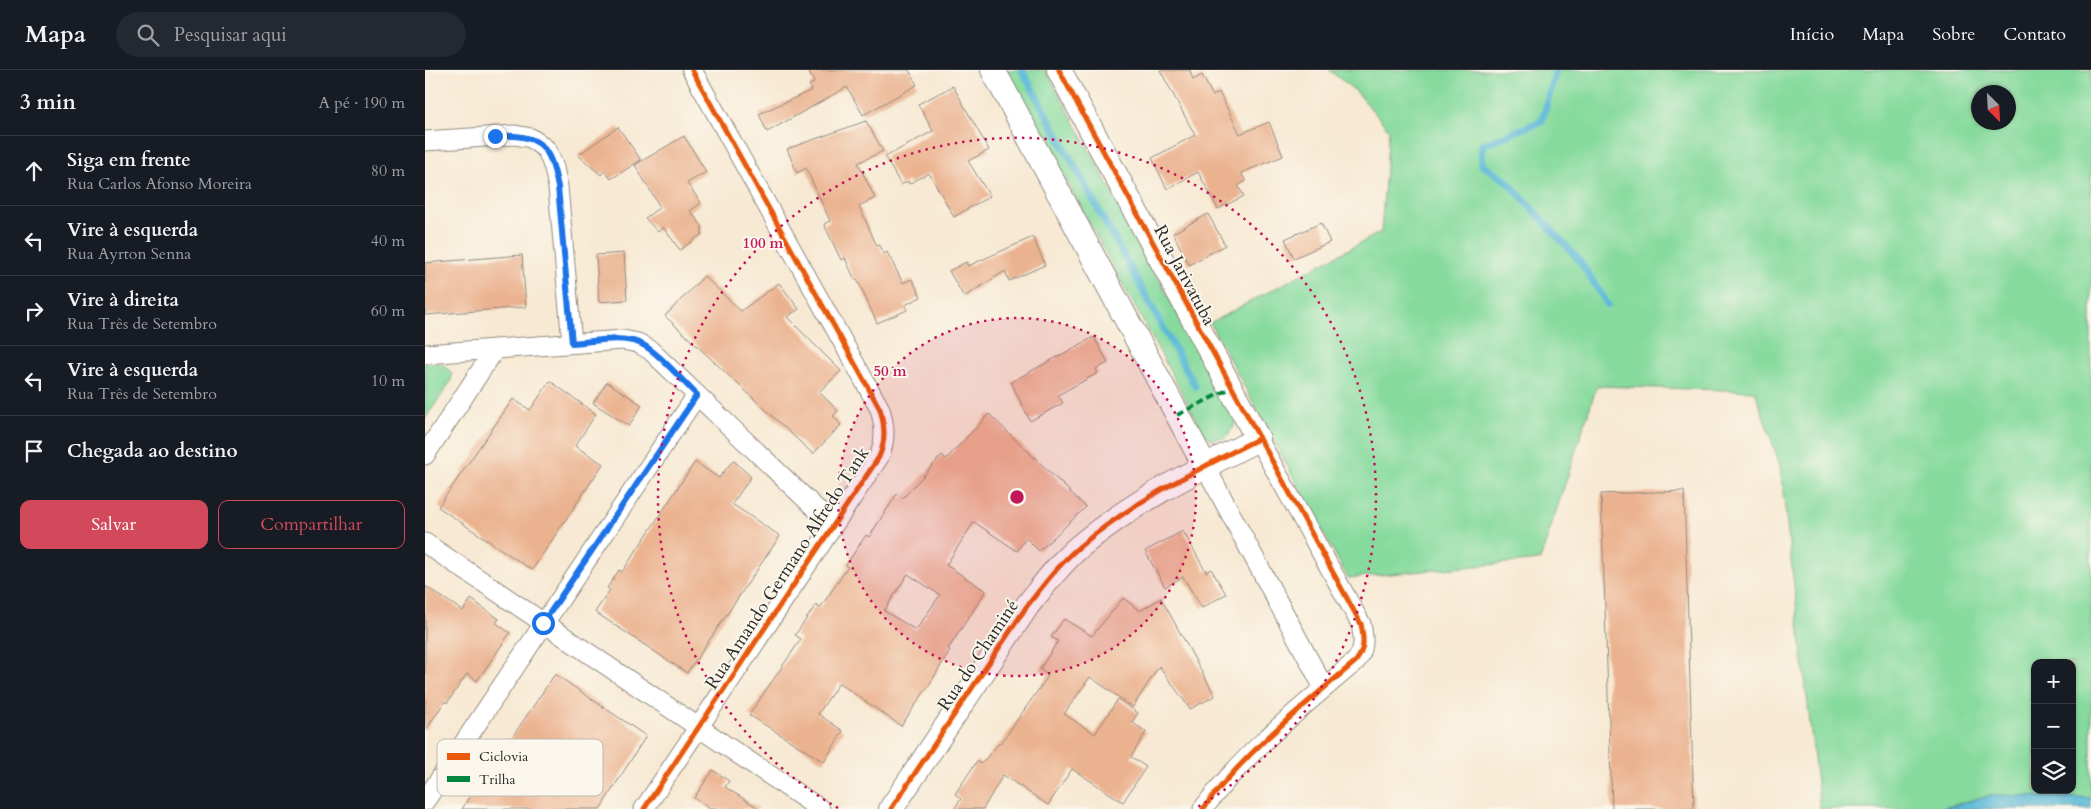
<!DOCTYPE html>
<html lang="pt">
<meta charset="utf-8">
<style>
body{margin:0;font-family:Cardo,serif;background:#242831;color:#f1f3f6}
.controls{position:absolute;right:15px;bottom:15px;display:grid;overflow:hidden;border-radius:10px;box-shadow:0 1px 4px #0004}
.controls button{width:45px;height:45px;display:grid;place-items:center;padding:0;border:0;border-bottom:1px solid #363941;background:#171b24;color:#f1f3f6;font:25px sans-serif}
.compass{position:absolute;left:1546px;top:15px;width:45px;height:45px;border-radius:50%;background:#171b24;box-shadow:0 1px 4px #0004;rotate:156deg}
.stop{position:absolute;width:15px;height:15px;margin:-11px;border:4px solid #1a73e8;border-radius:50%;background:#fff}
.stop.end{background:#1a73e8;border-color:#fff;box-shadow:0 1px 5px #0008}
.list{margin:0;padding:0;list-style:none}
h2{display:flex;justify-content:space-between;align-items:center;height:65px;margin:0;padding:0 20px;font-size:21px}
h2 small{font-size:16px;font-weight:400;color:#9ea1a6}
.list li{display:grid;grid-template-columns:32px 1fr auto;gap:15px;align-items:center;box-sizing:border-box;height:70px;padding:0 20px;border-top:1px solid #363941}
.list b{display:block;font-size:19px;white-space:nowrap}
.list p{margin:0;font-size:16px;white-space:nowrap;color:#9ea1a6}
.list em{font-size:16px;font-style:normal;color:#9ea1a6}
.actions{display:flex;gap:10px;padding:15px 20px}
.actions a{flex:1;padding:11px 0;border:1px solid #d1495b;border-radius:10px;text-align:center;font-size:18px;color:#d1495b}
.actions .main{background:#d1495b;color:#fff}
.icon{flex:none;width:28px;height:28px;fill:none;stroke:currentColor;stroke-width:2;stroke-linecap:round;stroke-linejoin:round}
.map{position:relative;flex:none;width:1666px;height:739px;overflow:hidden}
header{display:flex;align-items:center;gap:30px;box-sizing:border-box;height:70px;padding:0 25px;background:#171b24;border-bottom:1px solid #363941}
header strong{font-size:24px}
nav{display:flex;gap:28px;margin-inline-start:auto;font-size:18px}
.search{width:350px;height:45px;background:#242831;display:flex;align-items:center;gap:12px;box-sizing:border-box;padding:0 18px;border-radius:28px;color:#9ea1a6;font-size:19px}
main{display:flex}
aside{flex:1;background:#171b24}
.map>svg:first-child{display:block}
</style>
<header>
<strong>Mapa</strong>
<div class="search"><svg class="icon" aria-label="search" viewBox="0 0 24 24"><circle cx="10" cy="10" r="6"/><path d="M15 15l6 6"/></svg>Pesquisar aqui</div>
<nav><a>Início</a><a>Mapa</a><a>Sobre</a><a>Contato</a></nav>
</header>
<main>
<aside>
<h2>3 min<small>A pé · 190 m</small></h2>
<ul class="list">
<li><svg class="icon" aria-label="ahead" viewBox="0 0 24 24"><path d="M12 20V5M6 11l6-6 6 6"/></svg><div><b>Siga em frente</b><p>Rua Carlos Afonso Moreira</p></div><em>80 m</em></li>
<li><svg class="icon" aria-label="left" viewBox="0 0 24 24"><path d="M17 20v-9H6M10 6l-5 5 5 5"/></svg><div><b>Vire à esquerda</b><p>Rua Ayrton Senna</p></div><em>40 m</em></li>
<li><svg class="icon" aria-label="right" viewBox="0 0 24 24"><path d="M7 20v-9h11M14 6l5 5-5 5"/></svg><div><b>Vire à direita</b><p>Rua Três de Setembro</p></div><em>60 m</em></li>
<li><svg class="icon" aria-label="left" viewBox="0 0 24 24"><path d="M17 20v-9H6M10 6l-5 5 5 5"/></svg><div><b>Vire à esquerda</b><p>Rua Três de Setembro</p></div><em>10 m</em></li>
<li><svg class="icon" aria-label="arrive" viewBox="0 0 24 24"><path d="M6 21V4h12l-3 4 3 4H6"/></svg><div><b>Chegada ao destino</b></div></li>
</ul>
<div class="actions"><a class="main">Salvar</a><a>Compartilhar</a></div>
</aside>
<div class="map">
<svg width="1666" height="739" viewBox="0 0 1666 739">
<rect width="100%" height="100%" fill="#fbf7ec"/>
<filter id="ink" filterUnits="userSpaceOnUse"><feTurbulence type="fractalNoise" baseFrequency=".02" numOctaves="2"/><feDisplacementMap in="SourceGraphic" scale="10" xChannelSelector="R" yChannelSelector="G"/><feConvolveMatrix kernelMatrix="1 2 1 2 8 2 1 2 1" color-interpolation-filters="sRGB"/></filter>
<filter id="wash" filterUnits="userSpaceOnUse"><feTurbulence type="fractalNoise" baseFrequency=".0096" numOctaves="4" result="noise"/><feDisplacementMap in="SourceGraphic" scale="20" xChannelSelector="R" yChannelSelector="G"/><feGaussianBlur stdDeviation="1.12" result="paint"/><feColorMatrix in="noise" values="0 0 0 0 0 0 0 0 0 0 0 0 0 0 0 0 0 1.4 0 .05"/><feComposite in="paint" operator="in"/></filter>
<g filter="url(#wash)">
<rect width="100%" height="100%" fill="#f7e9d3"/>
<!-- green -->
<g fill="#86da9d" stroke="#588264" fill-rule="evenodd">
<path d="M581,0h40l189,350 -1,7 -9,11 -14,1 -6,-4z"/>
<path d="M904,0h762v728l-100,-3 -51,14h-120l-40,-344 -25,-74 -158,-5 -57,174 -192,18 -138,-255 171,-91 8,-102 -31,-37zM1554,22h30v30h-30zM1610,593h37v127h-37z"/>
<path d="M0,292l18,2 9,9 -1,8 -26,38z"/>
</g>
<!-- water -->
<path fill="#59b8d7" stroke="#427281" d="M1566,725l100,3v11h-151z"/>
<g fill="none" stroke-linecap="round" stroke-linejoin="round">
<!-- stream -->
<g stroke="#59b8d7" stroke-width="7">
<path d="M597,0l173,316"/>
<path d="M1131,0l-14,51 -60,24v20l25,16 72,79 29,45"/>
</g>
</g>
<g id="blocks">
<!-- building -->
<g fill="#ebb28f" fill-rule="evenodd">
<path d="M383,0h101l8,15 -54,30 -16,-28 -80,45 -8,-18 53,-24 -3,-5 5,-2z"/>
<path d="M735,0h30l3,10 9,-5 11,21 6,-4 21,42 29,-12 14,34 -42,17 5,8 -8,5 6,10 -26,13 -20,-37 -31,17 -15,-31 43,-23z"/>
<path d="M528,16l36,64 -21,11 22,35 -36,21 -25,-44 -20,11 -1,-3 -7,4 -16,-28 48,-26 -15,-27z"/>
<path d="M441,51l17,30 -25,12 17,35 -16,8 18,40 2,-1 4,9 4,-2 16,31 9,-4 9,18 -16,8 2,5 -30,13 -20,-44 -2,1 -10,-22 -4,2 -17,-36 6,-3 -24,-53 -9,5 -10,-24z"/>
<path d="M193,57l23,33 -30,19 -7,-8 -3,4 -23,-20z"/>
<path d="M259,66l22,36 -19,11 14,20 -11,8 12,15v8l-22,16 -17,-23 -5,5 -13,-14 15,-11 -25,-42z"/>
<path d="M783,144l17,31 -36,20 -16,-32z"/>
<path d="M896,153l9,19 -36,16 -9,-19z"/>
<path d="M608,167l12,28 -36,16 -4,-10 -41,26 -15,-26 17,-9 2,4z"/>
<path d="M199,183l3,47 -28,2 -3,-47z"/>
<path d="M97,185l4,52 -101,8v-52z"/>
<path d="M279,206l37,35 38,-28 20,26 -12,8 54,54 -22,21 19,19 -5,5 8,9 -28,29 -148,-138z"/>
<path d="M669,267l14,26 -12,6 2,4 -40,22 5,8 -33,18 -19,-39z"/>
<path d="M125,311l46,33 -21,32 28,18 -71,106 -94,-63 75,-108 17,11z"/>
<path d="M182,312l35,23 -13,21 -36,-23z"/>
<path d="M564,344l97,93 -47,44 -13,-13 -9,13 -43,-29 -28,43 40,26 -38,58 2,1 -19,32 -30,44 -62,-43 -21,31 25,17 -19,31 -75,-47 52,-76 -6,-4 21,-30 4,3 28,-41 -2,-2 20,-30 3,2 28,-43 6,4 39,-43 4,4zM483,504l32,21 -24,35 -32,-19z"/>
<path d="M308,390l18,17 -19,27 48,32 -93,137 -92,-61 15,-22 -3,-2 12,-18 3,2 73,-110 24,16z"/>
<path d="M1259,421l10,318h-82l-11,-315z"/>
<path d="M758,461l23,41 5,-3 15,25 -24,14 -19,-31 -18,10 -20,-36z"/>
<path d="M0,516l38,25 8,-12 28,20 -3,4 14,10 -33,48 -10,-7 -20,29 -2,-2 -20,30z"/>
<path d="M698,528l17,13 21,-13 54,98 -25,13 -31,-43 -26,41 -43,-30 -26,37 31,20 23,-35 20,14 -6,9 14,10 -15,25 15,10 -23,35 -51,-33 -24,36 -45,-30 -20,34h-29l7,-10 -6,-5 22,-33 4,3 19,-22 1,1 47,-67 -8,-7 18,-28 -7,-4 13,-18 28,17z"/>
<path d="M130,604l91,62 -46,73h-138l34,-57 4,3z"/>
<path d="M288,700l16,11 -4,6 35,22h-50l-16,-11z"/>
</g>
</g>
</g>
<g filter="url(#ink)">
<use href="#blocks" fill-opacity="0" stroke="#918a7f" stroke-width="1"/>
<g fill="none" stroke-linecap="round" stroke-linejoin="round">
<defs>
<g id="minor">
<path d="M0,71l90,-6 16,3 16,12 7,18 4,19 14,156"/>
<path d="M0,284l198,-14 15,3 12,7 183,175"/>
<path d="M0,385l70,-106"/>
<path d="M780,396l119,222"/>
<path d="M0,473l395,266"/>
<path d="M0,731l272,-406"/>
<path d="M219,739l235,-352c7,-17 6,-30 1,-48l-188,-339"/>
<path d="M778,739c42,-57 99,-102 153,-148 9,-12 8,-22 5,-37l-103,-185"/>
</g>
<g id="tertiary">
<path d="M568,0l212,396"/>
<path d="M466,739l136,-203c16,-20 32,-42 52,-59 53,-45 118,-77 179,-108l-199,-369"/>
</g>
</defs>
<!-- minor casing -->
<use href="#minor" stroke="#918a7f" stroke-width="21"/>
<!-- tertiary casing -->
<use href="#tertiary" stroke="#918a7f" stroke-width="26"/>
<!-- minor -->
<use href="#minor" stroke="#fff" stroke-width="19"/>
<!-- tertiary -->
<use href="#tertiary" stroke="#fff" stroke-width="24"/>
<!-- quiet -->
<path stroke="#00873e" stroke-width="4" stroke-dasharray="8 4" stroke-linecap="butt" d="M752,345l54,-27"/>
<defs>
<g id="cycleway">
<path d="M634,0l302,554c3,15 4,25 -5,37 -54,46 -111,91 -153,148"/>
<path d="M219,739l235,-352c7,-17 6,-30 1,-48l-188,-339"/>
<path d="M466,739l136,-203c16,-20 32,-42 52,-59 53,-45 118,-77 179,-108"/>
</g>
</defs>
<!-- cycleway casing -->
<use href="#cycleway" stroke="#fbf7ec" stroke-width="8"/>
<!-- cycleway -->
<use href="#cycleway" stroke="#e8590c" stroke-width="5"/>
</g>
</g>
<g fill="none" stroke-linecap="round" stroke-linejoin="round" filter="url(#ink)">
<!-- route -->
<path stroke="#1a73e8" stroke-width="6" d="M70,66c45,-2 54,7 63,51l14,156c20,-1 48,-8 67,0 18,7 43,38 58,52l-154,228"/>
</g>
<!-- distance rings -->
<circle cx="592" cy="427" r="179" fill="#c2185b" fill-opacity=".12"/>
<g fill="none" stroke="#c2185b" stroke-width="2.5" stroke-dasharray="2.5 5">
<circle cx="592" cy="427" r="179"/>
<path d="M413 738A359 359 0 1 1 771 738"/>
</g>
<g text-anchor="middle" stroke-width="4" stroke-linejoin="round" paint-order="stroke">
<!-- street labels -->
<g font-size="18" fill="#2b2b2b" stroke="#fbf7ec">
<text transform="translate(760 205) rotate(62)" y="6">Rua Jarivatuba</text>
<text transform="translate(362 498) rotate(-57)" y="6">Rua Amando Germano Alfredo Tank</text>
<text transform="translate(553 585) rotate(-56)" y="6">Rua do Chaminé</text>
</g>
</g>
<!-- legend -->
<rect x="12" y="669" width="166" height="57" rx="8" fill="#fbf7ec" stroke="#bdbab2" stroke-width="1"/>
<rect x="22" y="683" width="23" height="7" fill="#e8590c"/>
<rect x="22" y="706" width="23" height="6" fill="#00873e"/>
<g font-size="14" fill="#2b2b2b">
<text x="54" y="691">Ciclovia</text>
<text x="54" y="714">Trilha</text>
</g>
<circle cx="592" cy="427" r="8" fill="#c2185b" stroke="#fbf7ec" stroke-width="2.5"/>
<g font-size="15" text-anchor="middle" font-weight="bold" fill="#c2185b" stroke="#fbf7ec" stroke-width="4" stroke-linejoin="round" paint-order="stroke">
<text x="338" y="178">100 m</text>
<text x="465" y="306">50 m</text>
</g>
</svg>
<div class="controls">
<button>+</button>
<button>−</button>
<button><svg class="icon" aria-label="layers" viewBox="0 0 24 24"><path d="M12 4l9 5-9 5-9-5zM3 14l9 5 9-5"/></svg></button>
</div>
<svg class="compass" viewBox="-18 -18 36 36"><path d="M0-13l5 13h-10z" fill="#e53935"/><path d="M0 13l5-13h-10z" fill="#9ea1a6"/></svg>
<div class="stop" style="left:118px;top:553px"></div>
<div class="stop end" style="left:70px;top:66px"></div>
</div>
</main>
